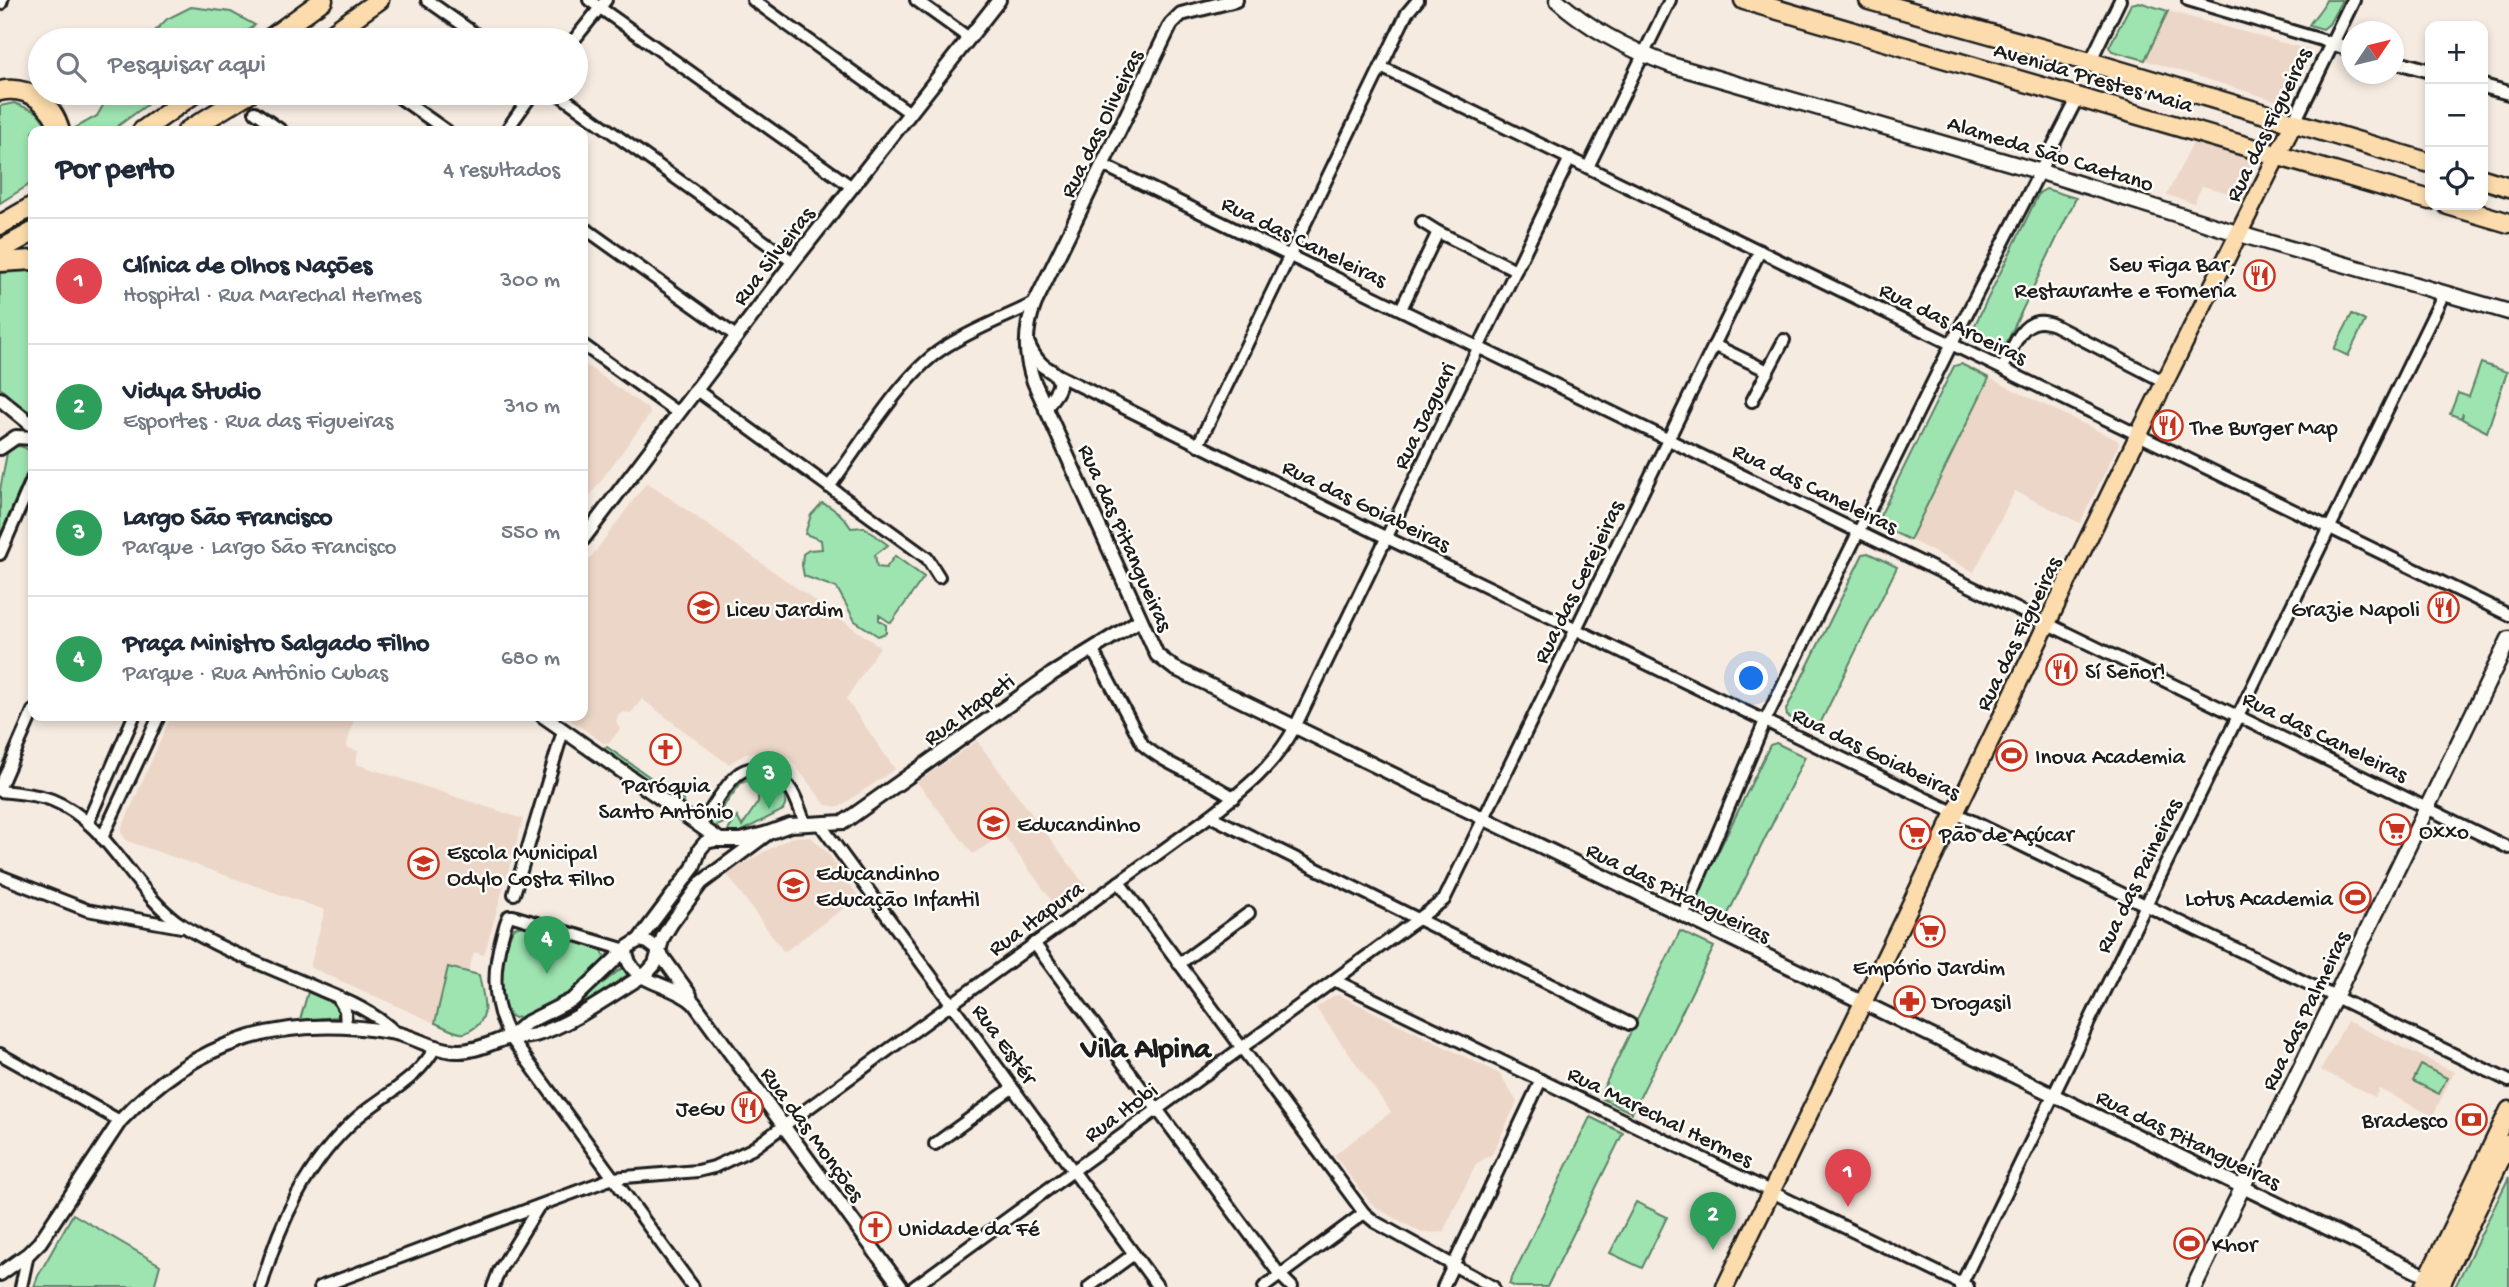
<!DOCTYPE html>
<html lang="pt">
<meta charset="utf-8">
<style>
body{margin:0;font-family:"Gochi Hand",sans-serif;background:#f2f2f3;color:#1f2937}
.controls{position:absolute;right:21px;top:21px;display:grid;overflow:hidden;border-radius:14px;box-shadow:0 4px 10px #0003}
.controls button{width:63px;height:63px;display:grid;place-items:center;padding:0;border:0;border-bottom:2px solid #e0e1e3;background:#fff;color:#1f2937;font:35px sans-serif}
.compass{position:absolute;left:2341px;top:21px;width:63px;height:63px;border-radius:50%;background:#fff;box-shadow:0 4px 10px #0003;rotate:55deg}
.you{position:absolute;left:1752px;top:679px;width:24px;height:24px;margin:-18px;border:5px solid #fff;border-radius:50%;background:#1a73e8;box-shadow:0 0 0 10px #1a73e833}
.badge{display:grid;place-items:center;width:46px;height:46px;border-radius:50%;background:#c8321e;color:#fff;font-size:23px;font-weight:700}
.pin{position:absolute;translate:-50% -58px;filter:drop-shadow(0 2px 4px #0008)}
.pin::after{content:'';position:absolute;top:37px;width:24px;height:21px;background:inherit;clip-path:polygon(0 0,100% 0,50% 100%)}
.list{margin:0;padding:0;list-style:none}
h2{display:flex;justify-content:space-between;align-items:center;height:91px;margin:0;padding:0 28px;font-size:30px}
h2 small{font-size:23px;font-weight:400;color:#747a83}
.list li{display:grid;grid-template-columns:46px 1fr auto;gap:21px;align-items:center;box-sizing:border-box;height:126px;padding:0 28px;border-top:2px solid #e0e1e3}
.list b{display:block;font-size:26px;white-space:nowrap}
.list p{margin:0;font-size:23px;white-space:nowrap;color:#747a83}
.list em{font-size:23px;font-style:normal;color:#747a83}
.icon{flex:none;width:38px;height:38px;fill:none;stroke:currentColor;stroke-width:2;stroke-linecap:round;stroke-linejoin:round}
.map{position:relative;flex:none;width:2509px;height:1287px;overflow:hidden}
.search{position:absolute;background:#fff;box-shadow:0 4px 10px #0003;left:28px;top:28px;width:560px;height:77px;display:flex;align-items:center;gap:18px;box-sizing:border-box;padding:0 24px;border-radius:38px;color:#747a83;font-size:26px}
.panel{position:absolute;background:#fff;box-shadow:0 4px 10px #0003;left:28px;top:126px;width:560px;height:595px;border-radius:14px}
.map>svg:first-child{display:block}
</style>
<div class="map">
<svg width="2509" height="1287" viewBox="0 0 2509 1287">
<rect width="100%" height="100%" fill="#f5ebe1"/>
<filter id="ink" filterUnits="userSpaceOnUse"><feTurbulence type="fractalNoise" baseFrequency=".0143" numOctaves="2"/><feDisplacementMap in="SourceGraphic" scale="14" xChannelSelector="R" yChannelSelector="G"/><feConvolveMatrix kernelMatrix="1 2 1 2 8 2 1 2 1" color-interpolation-filters="sRGB"/></filter>
<g filter="url(#ink)">
<!-- built -->
<g fill="#ecd6c7">
<path d="M2168,11l141,39 2,3 -22,47 -5,3 -139,-43z"/>
<path d="M2193,142l62,18 -15,36 -38,-10 -8,17 -27,-8z"/>
<path d="M583,363l65,46 2,5 -67,91z"/>
<path d="M1989,378l128,62 2,3 -39,80 -65,-32 -41,81 -64,-32z"/>
<path d="M647,482l233,165 -34,52 49,70 -56,38 -13,-2 -36,-46 -13,-6 -19,-1 -12,2 -18,10 -86,-65 -11,14 -7,-1 -6,3 -2,7 4,7 -10,13 -7,1 -38,-27h18v-148z"/>
<path d="M171,716h184l-9,31 12,4 -2,13 167,55 -39,136 -10,-3 -6,20 -20,-5 -13,56 -125,-56 15,-57 -198,-69 -6,-9 1,-4z"/>
<path d="M977,741l110,147 -30,20 -54,-74 -30,20 -56,-72z"/>
<path d="M801,836l11,2 15,14 32,45 -75,55 -58,-79 64,-35z"/>
<path d="M1339,995l161,79 17,28 -25,52 -16,10 -33,68 -21,1 -43,-24 -9,-7 -36,-47 57,-43 -75,-104 17,-12z"/>
<path d="M2347,1021l107,51 -21,44 -54,-27 -4,8 -54,-27z"/>
</g>
<!-- green -->
<g fill="#9ee4b1" stroke="#5d8066" stroke-width="2">
<path d="M2326,0h16l-13,24 -6,5 -14,-4c5,-9 13,-15 17,-25z"/>
<path d="M2139,2l29,9 -23,49 -33,-9 -3,-4 22,-43z"/>
<path d="M191,7l40,5 24,13 -21,15h-88l21,-21z"/>
<path d="M110,93h53l-52,38h-36v-3l22,-12z"/>
<path d="M14,103l23,9 14,19h-18v47l-6,8 -27,17v-97z"/>
<path d="M2046,189l30,9 -72,150 -7,2 -22,-11 -4,-6 68,-140z"/>
<path d="M33,271v142l-14,-7 -19,-18v-115z"/>
<path d="M2352,314l13,7 -17,35 -14,-7z"/>
<path d="M2481,363l26,9 -20,60 -25,-13 1,-6 -2,5 -11,-4 8,-21 11,4z"/>
<path d="M1961,364l28,14 -79,162 -28,-13 -4,-7 76,-154z"/>
<path d="M16,446c10,0 14,4 17,13l-33,77v-46l7,-37z"/>
<path d="M822,503c13,5 22,13 29,25l13,-1 24,18 -13,10 2,12 9,1 9,-12 29,21 -33,46 -12,-8v5l7,5v8l-8,3 -23,-15 -18,-33 -33,-12 -2,-11 1,-11 6,-4 13,-1 -1,-9 -16,-6 6,-19z"/>
<path d="M1868,553l29,14 -80,163 -30,-14 -1,-6 77,-156z"/>
<path d="M1776,743l29,14 -80,163 -29,-14 -1,-6 75,-155z"/>
<path d="M607,747l77,54 1,7 -84,-60z"/>
<path d="M754,774l3,3 -16,6 -23,31 2,3 7,-1 -3,7 -10,4 -7,-4 31,-44 6,-4z"/>
<path d="M768,782c13,4 22,16 15,28l-51,26 -4,-1 -1,-3 10,-15 5,9 16,-24v-16z"/>
<path d="M527,925l74,24 4,8c-10,27 -64,57 -91,61 -23,-13 -11,-71 0,-90z"/>
<path d="M1680,931l34,16 -82,166 -29,-14 -2,-6z"/>
<path d="M448,967l31,8c3,19 14,44 -8,55 -3,2 -6,4 -10,3 -9,-1 -18,-7 -26,-10z"/>
<path d="M622,968h3l2,7 -52,35 -45,20 -1,-2 44,-21z"/>
<path d="M308,992l29,13 2,7 -2,5 -37,3z"/>
<path d="M2421,1065l26,13 -8,16 -26,-13z"/>
<path d="M1590,1117l33,16 -76,154h-31l-7,-3z"/>
<path d="M2509,1177v110h-54z"/>
<path d="M1636,1202l31,15 -25,51 -32,-15z"/>
<path d="M73,1214l87,51 -6,22h-120l4,-11z"/>
</g>
<g fill="none" stroke-linecap="round" stroke-linejoin="round">
<defs>
<g id="minor">
<path d="M427,0l57,40"/>
<path d="M589,0l263,187"/>
<path d="M753,0l157,113"/>
<path d="M916,0l53,38"/>
<path d="M2188,0l144,43"/>
<path d="M574,40l32,-40"/>
<path d="M2090,62l30,-62"/>
<path d="M1381,67l1128,548"/>
<path d="M393,93l54,38"/>
<path d="M557,93l236,169"/>
<path d="M255,112l27,19"/>
<path d="M506,131l27,-38"/>
<path d="M1103,165l1406,683"/>
<path d="M1588,167l82,-167"/>
<path d="M1422,222l16,10 78,38"/>
<path d="M583,227l153,109"/>
<path d="M1401,309l37,-77"/>
<path d="M583,345l95,68"/>
<path d="M1714,345l54,26"/>
<path d="M2003,368c11,-22 20,-57 51,-43l111,57"/>
<path d="M1058,375l329,163 1122,543"/>
<path d="M695,389l232,169 12,19"/>
<path d="M1752,401l32,-61"/>
<path d="M1198,445l209,-432 11,-13"/>
<path d="M829,487c31,-41 72,-111 113,-138 29,-19 62,-31 93,-46"/>
<path d="M0,554l33,-76"/>
<path d="M1092,649l51,96c27,23 62,32 91,53"/>
<path d="M0,787l33,-76"/>
<path d="M0,791c17,2 36,3 52,9 58,23 79,91 130,125 39,26 95,45 139,65 27,11 53,22 74,42"/>
<path d="M1210,816l420,208"/>
<path d="M88,822l46,-106"/>
<path d="M820,824l338,463"/>
<path d="M700,825c12,-15 22,-36 36,-49 16,-15 42,-5 53,11 8,10 11,24 16,36"/>
<path d="M102,838l57,-122"/>
<path d="M0,876l87,34 94,17"/>
<path d="M1119,882l245,331 11,9 118,65"/>
<path d="M514,894l49,-163"/>
<path d="M1683,916l82,-195 193,-390 120,-234"/>
<path d="M1034,943l246,332 12,12"/>
<path d="M626,950l-113,-34h-4c-4,7 -5,14 -7,21 -10,35 -10,68 8,100l183,250"/>
<path d="M1179,964l70,-51"/>
<path d="M1336,981l632,306"/>
<path d="M338,998l7,12 1,17"/>
<path d="M0,1054l120,67"/>
<path d="M935,1144l77,-56"/>
<path d="M21,1287l7,-33"/>
<path d="M261,1287c18,-64 46,-125 97,-170 27,-23 61,-38 78,-71"/>
<path d="M320,1287l293,-109 85,-7 16,-4 38,-18 458,-333c36,-28 63,-49 85,-89l275,-569"/>
<path d="M493,1287l6,-16 40,-65"/>
<path d="M914,1287l530,-387 316,-649"/>
<path d="M1089,1287l45,-33"/>
<path d="M1264,1287l100,-74"/>
<path d="M1443,1287l98,-207"/>
<path d="M1960,1287l484,-994"/>
</g>
<g id="tertiary">
<path d="M1236,0l-55,14 -10,10 -136,279c-11,27 -11,52 -1,79l123,273 17,13 1254,609"/>
<path d="M0,3l1,-3"/>
<path d="M2332,43l20,7"/>
<path d="M2394,61l36,10"/>
<path d="M2483,86l26,7"/>
<path d="M2294,122l59,-122"/>
<path d="M1028,344c3,8 7,14 13,20 7,7 20,9 18,21 -1,9 -11,15 -13,25"/>
<path d="M0,399l33,27"/>
<path d="M0,448l16,-11 17,1"/>
<path d="M583,539l210,-277 206,-262"/>
<path d="M543,716l177,124"/>
<path d="M639,940l9,2 8,6 34,47"/>
<path d="M626,950c2,35 44,31 68,53l207,284"/>
<path d="M510,1037l16,-14 48,-24 54,-52 11,-7 54,-72 7,-19 6,-7 9,-2h26l27,-7 22,-8 54,-3 208,-148 88,-54"/>
<path d="M0,1274l28,-20 12,-12 80,-121c75,-81 162,-107 270,-89 23,3 44,19 67,19 15,1 32,-7 46,-12 10,-3 21,-1 32,-4 36,-10 79,-42 112,-62l8,-9 8,-27 8,-13 30,-41 67,-50"/>
</g>
<g id="secondary">
<path d="M1557,0c32,29 73,50 114,65l367,106 215,67 256,74"/>
<path d="M2194,1287l315,-648"/>
</g>
<g id="primary">
<path d="M1725,1287l414,-853 155,-312"/>
<path d="M2423,1287l86,-177"/>
<path d="M2440,1287l69,-144"/>
</g>
<g id="trunk">
<path d="M1744,0l686,200"/>
<path d="M1869,0l221,62 340,101"/>
<path d="M268,40l55,-40"/>
<path d="M323,40l56,-40"/>
<path d="M0,91c28,-6 53,13 60,40"/>
<path d="M142,131l53,-38"/>
<path d="M187,131l62,-38"/>
<path d="M2483,179l26,8"/>
<path d="M2448,205l61,18"/>
<path d="M0,225l33,-19"/>
<path d="M0,250l33,-18"/>
<path d="M0,262l33,-2"/>
</g>
</defs>
<!-- minor casing -->
<use href="#minor" stroke="#1c1c1c" stroke-width="16"/>
<!-- tertiary casing -->
<use href="#tertiary" stroke="#1c1c1c" stroke-width="18"/>
<!-- secondary casing -->
<use href="#secondary" stroke="#1c1c1c" stroke-width="19"/>
<!-- primary casing -->
<use href="#primary" stroke="#1c1c1c" stroke-width="21"/>
<!-- trunk casing -->
<use href="#trunk" stroke="#1c1c1c" stroke-width="23"/>
<!-- minor -->
<use href="#minor" stroke="#fdfcf7" stroke-width="10"/>
<!-- tertiary -->
<use href="#tertiary" stroke="#fdfcf7" stroke-width="12"/>
<!-- secondary -->
<use href="#secondary" stroke="#fdfcf7" stroke-width="14"/>
<!-- primary -->
<use href="#primary" stroke="#fcdcac" stroke-width="16"/>
<!-- trunk -->
<use href="#trunk" stroke="#fcdcac" stroke-width="18"/>
</g>
</g>
<!-- icons -->
<defs>
<symbol id="restaurant-ring" viewBox="-11 -11 22 22"><circle r="9.5" fill="#fdfcf7" stroke="#c8321e" stroke-width="1.5"/><path d="M-5-6h1v4h1v-4h1v4h1v-4h1v5L-1.5 .5V6h-2V.5L-5-1ZM5-6V6H3V1.5H1.5Q1.5-4 5-6Z" fill="#c8321e"/></symbol>
<symbol id="school-ring" viewBox="-11 -11 22 22"><circle r="9.5" fill="#fdfcf7" stroke="#c8321e" stroke-width="1.5"/><path d="M0-5L7-2L0 1L-7-2ZM-4 1L0 2.5L4 1V4Q0 6-4 4Z" fill="#c8321e"/></symbol>
<symbol id="church-ring" viewBox="-11 -11 22 22"><circle r="9.5" fill="#fdfcf7" stroke="#c8321e" stroke-width="1.5"/><path d="M-1.2-6h2.4v3.5h3.3v2.4h-3.3V6h-2.4V-.1h-3.3v-2.4h3.3Z" fill="#c8321e"/></symbol>
<symbol id="stadium-ring" viewBox="-11 -11 22 22"><circle r="9.5" fill="#fdfcf7" stroke="#c8321e" stroke-width="1.5"/><path d="M0-5a6.5 5 0 1 0 0 10a6.5 5 0 1 0 0-10ZM-3.5-1.8h7v3.6h-7Z" fill="#c8321e"/></symbol>
<symbol id="supermarket-ring" viewBox="-11 -11 22 22"><circle r="9.5" fill="#fdfcf7" stroke="#c8321e" stroke-width="1.5"/><path d="M-6-5.5h2.5l.6 2H6L4.5 2H-2.5L-4.4-4H-6ZM-1.5 3.2a1.3 1.3 0 1 0 .1 0ZM3 3.2a1.3 1.3 0 1 0 .1 0Z" fill="#c8321e"/></symbol>
<symbol id="pharmacy-ring" viewBox="-11 -11 22 22"><circle r="9.5" fill="#fdfcf7" stroke="#c8321e" stroke-width="1.5"/><path d="M-2-6h4v4h4v4h-4v4h-4v-4h-4v-4h4Z" fill="#c8321e"/></symbol>
<symbol id="bank-ring" viewBox="-11 -11 22 22"><circle r="9.5" fill="#fdfcf7" stroke="#c8321e" stroke-width="1.5"/><path d="M-6-4H6V4H-6ZM0-2.3a2.3 2.3 0 1 0 0 4.6a2.3 2.3 0 1 0 0-4.6Z" fill="#c8321e"/></symbol>
</defs>
<g fill-rule="evenodd">
<use href="#restaurant-ring" x="2242" y="258" width="35" height="35"/>
<use href="#restaurant-ring" x="2150" y="408" width="35" height="35"/>
<use href="#school-ring" x="686" y="590" width="35" height="35"/>
<use href="#restaurant-ring" x="2426" y="590" width="35" height="35"/>
<use href="#restaurant-ring" x="2044" y="652" width="35" height="35"/>
<use href="#church-ring" x="648" y="732" width="35" height="35"/>
<use href="#stadium-ring" x="1994" y="738" width="35" height="35"/>
<use href="#school-ring" x="976" y="806" width="35" height="35"/>
<use href="#supermarket-ring" x="2378" y="812" width="35" height="35"/>
<use href="#supermarket-ring" x="1898" y="816" width="35" height="35"/>
<use href="#school-ring" x="406" y="846" width="35" height="35"/>
<use href="#school-ring" x="776" y="868" width="35" height="35"/>
<use href="#stadium-ring" x="2338" y="880" width="35" height="35"/>
<use href="#supermarket-ring" x="1912" y="914" width="35" height="35"/>
<use href="#pharmacy-ring" x="1892" y="984" width="35" height="35"/>
<use href="#restaurant-ring" x="730" y="1090" width="35" height="35"/>
<use href="#bank-ring" x="2454" y="1102" width="35" height="35"/>
<use href="#church-ring" x="858" y="1210" width="35" height="35"/>
<use href="#stadium-ring" x="2172" y="1226" width="35" height="35"/>
</g>
<g text-anchor="middle" stroke-width="5" stroke-linejoin="round" paint-order="stroke">
<!-- street labels -->
<g font-size="23" fill="#1c1c1c" stroke="#fdfcf7">
<text transform="translate(2094 76) rotate(16)" y="8">Avenida Prestes Maia</text>
<text transform="translate(1100 123) rotate(-64)" y="8">Rua das Oliveiras</text>
<text transform="translate(2267 124) rotate(-64)" y="8">Rua das Figueiras</text>
<text transform="translate(2051 152) rotate(17)" y="8">Alameda São Caetano</text>
<text transform="translate(1305 240) rotate(26)" y="8">Rua das Caneleiras</text>
<text transform="translate(772 255) rotate(-52)" y="8">Rua Silveiras</text>
<text transform="translate(1954 322) rotate(26)" y="8">Rua das Aroeiras</text>
<text transform="translate(1423 415) rotate(-64)" y="8">Rua Jaguari</text>
<text transform="translate(1816 487) rotate(26)" y="8">Rua das Caneleiras</text>
<text transform="translate(1367 504) rotate(26)" y="8">Rua das Goiabeiras</text>
<text transform="translate(1127 537) rotate(66)" y="8">Rua das Pitangueiras</text>
<text transform="translate(1577 581) rotate(-64)" y="8">Rua das Cerejeiras</text>
<text transform="translate(2017 633) rotate(-64)" y="8">Rua das Figueiras</text>
<text transform="translate(968 708) rotate(-36)" y="8">Rua Itapeti</text>
<text transform="translate(2326 735) rotate(26)" y="8">Rua das Caneleiras</text>
<text transform="translate(1877 752) rotate(26)" y="8">Rua das Goiabeiras</text>
<text transform="translate(2137 875) rotate(-64)" y="8">Rua das Paineiras</text>
<text transform="translate(1679 891) rotate(26)" y="8">Rua das Pitangueiras</text>
<text transform="translate(1035 917) rotate(-36)" y="8">Rua Itapura</text>
<text transform="translate(2304 1010) rotate(-64)" y="8">Rua das Palmeiras</text>
<text transform="translate(1006 1043) rotate(54)" y="8">Rua Estér</text>
<text transform="translate(1120 1111) rotate(-36)" y="8">Rua Itobi</text>
<text transform="translate(1661 1115) rotate(26)" y="8">Rua Marechal Hermes</text>
<text transform="translate(814 1133) rotate(54)" y="8">Rua das Monções</text>
<text transform="translate(2189 1138) rotate(26)" y="8">Rua das Pitangueiras</text>
</g>
<!-- poi labels -->
<g font-size="23" fill="#1c1c1c" stroke="#fdfcf7" text-anchor="start">
<text x="2236" y="271" text-anchor="end">Seu Figa Bar,<tspan x="2236" dy="26">Restaurante e Forneria</tspan></text>
<text x="2190" y="434">The Burger Map</text>
<text x="726" y="616">Liceu Jardim</text>
<text x="2420" y="616" text-anchor="end">Grazie Napoli</text>
<text x="2085" y="678">Sí Señor!</text>
<text x="2035" y="763">Inova Academia</text>
<text x="666" y="792" text-anchor="middle">Paróquia<tspan x="666" dy="26">Santo Antônio</tspan></text>
<text x="1017" y="831">Educandinho</text>
<text x="2419" y="838">Oxxo</text>
<text x="1939" y="841">Pão de Açúcar</text>
<text x="447" y="859">Escola Municipal<tspan x="447" dy="26">Odylo Costa Filho</tspan></text>
<text x="816" y="880">Educandinho<tspan x="816" dy="26">Educação Infantil</tspan></text>
<text x="2333" y="905" text-anchor="end">Lotus Academia</text>
<text x="1929" y="974" text-anchor="middle">Empório Jardim</text>
<text x="1932" y="1009">Drogasil</text>
<text x="725" y="1115" text-anchor="end">JeGu</text>
<text x="2448" y="1127" text-anchor="end">Bradesco</text>
<text x="898" y="1235">Unidade da Fé</text>
<text x="2212" y="1251">Khor</text>
</g>
<!-- district labels -->
<g font-size="30" font-weight="bold" fill="#1c1c1c" stroke="#fdfcf7">
<text x="1146" y="1057">Vila Alpina</text>
</g>
</g>
</svg>
<div class="controls">
<button>+</button>
<button>−</button>
<button><svg class="icon" aria-label="locate" viewBox="0 0 24 24"><circle cx="12" cy="12" r="6"/><path d="M12 2v4M12 18v4M2 12h4M18 12h4"/></svg></button>
</div>
<svg class="compass" viewBox="-18 -18 36 36"><path d="M0-13l5 13h-10z" fill="#e53935"/><path d="M0 13l5-13h-10z" fill="#747a83"/></svg>
<div class="you"></div>
<div class="pin badge" style="left:1848px;top:1207px;background:#e0444e">1</div>
<div class="pin badge" style="left:1713px;top:1250px;background:#2e9e5b">2</div>
<div class="pin badge" style="left:769px;top:809px;background:#2e9e5b">3</div>
<div class="pin badge" style="left:547px;top:974px;background:#2e9e5b">4</div>
<div class="search"><svg class="icon" aria-label="search" viewBox="0 0 24 24"><circle cx="10" cy="10" r="6"/><path d="M15 15l6 6"/></svg>Pesquisar aqui</div>
<section class="panel">
<h2>Por perto<small>4 resultados</small></h2>
<ul class="list">
<li><span class="badge" style="background:#e0444e">1</span><div><b>Clínica de Olhos Nações</b><p>Hospital · Rua Marechal Hermes</p></div><em>300 m</em></li>
<li><span class="badge" style="background:#2e9e5b">2</span><div><b>Vidya Studio</b><p>Esportes · Rua das Figueiras</p></div><em>310 m</em></li>
<li><span class="badge" style="background:#2e9e5b">3</span><div><b>Largo São Francisco</b><p>Parque · Largo São Francisco</p></div><em>550 m</em></li>
<li><span class="badge" style="background:#2e9e5b">4</span><div><b>Praça Ministro Salgado Filho</b><p>Parque · Rua Antônio Cubas</p></div><em>680 m</em></li>
</ul>
</section>
</div>
